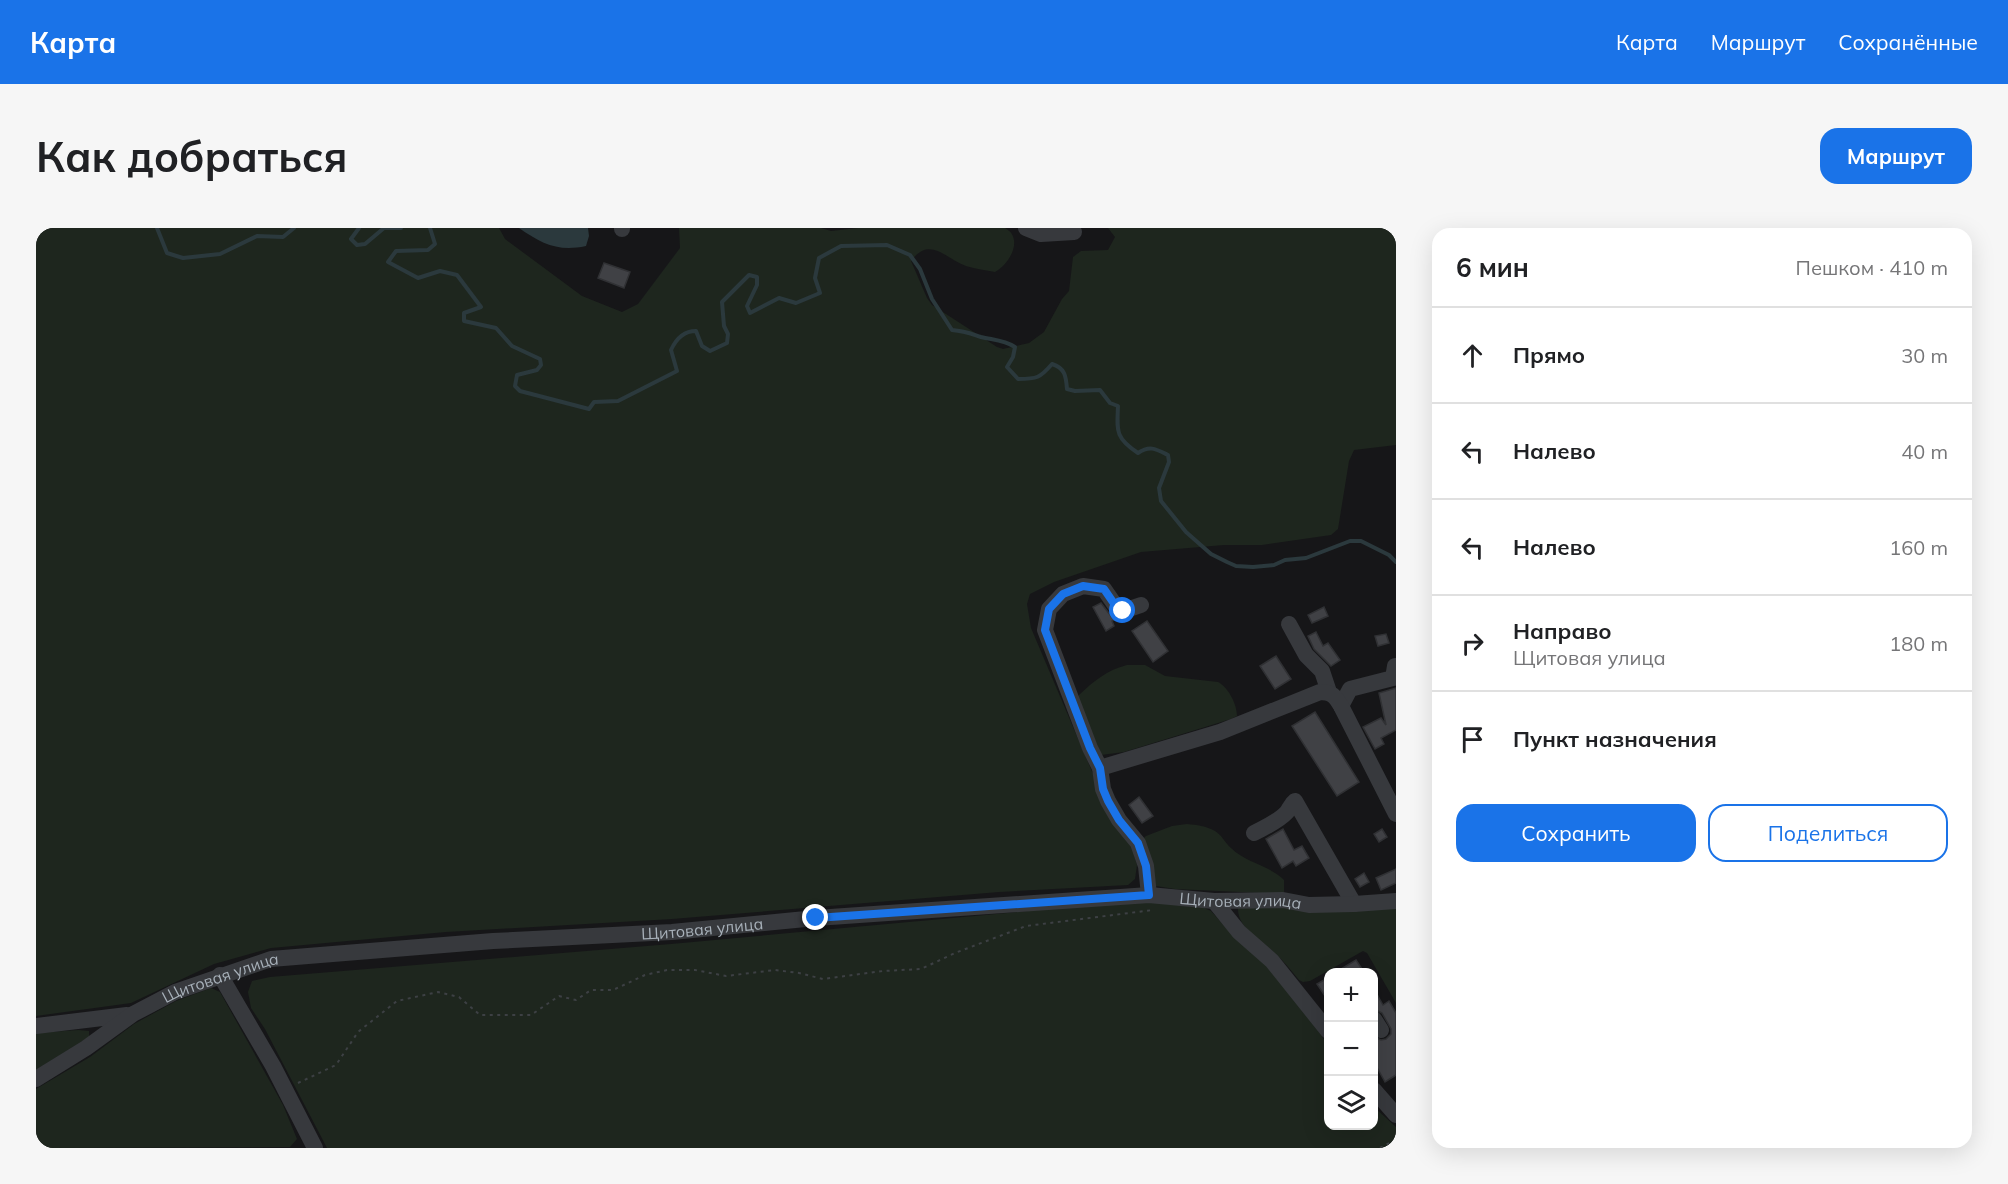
<!DOCTYPE html>
<html lang="ru">
<meta charset="utf-8">
<style>
body{margin:0;font-family:Mulish,sans-serif;background:#f6f6f6;color:#202124}
.controls{position:absolute;right:18px;bottom:18px;display:grid;overflow:hidden;border-radius:12px;box-shadow:0 6px 24px #0002}
.controls button{width:54px;height:54px;display:grid;place-items:center;padding:0;border:0;border-bottom:2px solid #e0e0e0;background:#fff;color:#202124;font:30px sans-serif}
.stop{position:absolute;width:18px;height:18px;margin:-14px;border:4px solid #1a73e8;border-radius:50%;background:#fff}
.stop.end{background:#1a73e8;border-color:#fff;box-shadow:0 2px 6px #0008}
.list{margin:0;padding:0;list-style:none}
h2{display:flex;justify-content:space-between;align-items:center;height:78px;margin:0;padding:0 24px;font-size:26px}
h2 small{font-size:20px;font-weight:400;color:#757577}
.list li{display:grid;grid-template-columns:39px 1fr auto;gap:18px;align-items:center;box-sizing:border-box;height:96px;padding:0 24px;border-top:2px solid #e0e0e0}
.list b{display:block;font-size:22px;white-space:nowrap}
.list p{margin:0;font-size:20px;white-space:nowrap;color:#757577}
.list em{font-size:20px;font-style:normal;color:#757577}
.actions{display:flex;gap:12px;padding:18px 24px}
.actions a{flex:1;padding:14px 0;border:2px solid #1a73e8;border-radius:18px;text-align:center;font-size:21px;color:#1a73e8}
.actions .main{background:#1a73e8;color:#fff}
.icon{flex:none;width:33px;height:33px;fill:none;stroke:currentColor;stroke-width:2;stroke-linecap:round;stroke-linejoin:round}
.map{position:relative;flex:none;width:1360px;height:920px;overflow:hidden;border-radius:18px}
header{display:flex;align-items:center;gap:36px;box-sizing:border-box;height:84px;padding:0 30px;background:#1a73e8;color:#fff}
header strong{font-size:28px}
nav{display:flex;gap:33px;margin-inline-start:auto;font-size:21px}
.intro{display:flex;align-items:center;justify-content:space-between;box-sizing:border-box;height:144px;padding:0 36px}
h1{margin:0;font-size:42px}
.button{padding:15px 27px;border-radius:18px;background:#1a73e8;color:#fff;font-size:21px;font-weight:700}
main{display:flex;gap:36px;padding:0 36px}
aside{flex:1;background:#fff;border-radius:18px;box-shadow:0 6px 24px #0002}
.map>svg:first-child{display:block}
</style>
<header>
<strong>Карта</strong>
<nav><a>Карта</a><a>Маршрут</a><a>Сохранённые</a></nav>
</header>
<div class="intro"><h1>Как добраться</h1><a class="button">Маршрут</a></div>
<main>
<div class="map">
<svg width="1360" height="920" viewBox="0 0 1360 920">
<rect width="100%" height="100%" fill="#161618"/>
<!-- green -->
<g fill="#1e261e">
<path d="M0,0h463l6,11 77,57 40,16 16,-8 42,-56 -1,-20h142l10,3 27,-3h147c19,10 5,36 -10,44 -9,-2 -19,-3 -29,-6 -20,-7 -36,-31 -55,-5l16,37 5,7 65,42 6,2 26,-6 15,-11 18,-33 7,-8 4,-34 8,-6 27,-1 7,-13 -7,-9h288v217l-42,5 -5,11 -11,68 -7,6 -69,10h-38l-83,7 -87,30 -24,12 -3,10 4,24 65,153 36,66 5,18 -2,14 -7,6 -129,7 -327,27 -226,13 -175,16 -57,16 -83,39 -95,13z"/>
<path d="M1091,437h18l20,11 53,6c10,5 19,22 19,34l-6,3 -107,33 -23,3 -23,-55 1,-5c15,-14 28,-25 48,-30z"/>
<path d="M1151,596c10,1 19,2 28,7 7,4 10,12 16,17 15,15 38,17 53,32v13l-3,1 -106,-5 -19,-3 -13,-47 3,-3 26,-10z"/>
<path d="M1111,672l55,7 9,4 17,19 54,49 46,66v81h46v-19l22,20v21h-1069l-62,-119 -14,-21 -3,-16 4,-11 18,-4 401,-33z"/>
<path d="M1202,680h158v95l-29,-50 -4,-2 -53,30 -7,1 -4,-2c-6,-7 -12,-15 -19,-22 -14,-13 -43,-29 -42,-50z"/>
<path d="M175,760l9,4 63,113 14,34 -7,8 -241,1 -13,-5v-54l54,-32 44,-33 42,-23z"/>
<path d="M42,802l11,1v6l-53,33v-37z"/>
</g>
<!-- water -->
<path fill="#2b393d" d="M483,0h69l1,8 -3,10c-28,6 -44,-2 -67,-18z"/>
<g fill="none" stroke-linecap="round" stroke-linejoin="round">
<!-- stream -->
<g stroke="#2b393d" stroke-width="4">
<path d="M121,0l10,25 16,5 37,-4 37,-18 26,1 11,-9"/>
<path d="M323,0l-8,11 6,6 8,-1 19,-16h17"/>
<path d="M394,0l5,16 -7,6 -32,1 -8,11 30,16 22,-7 17,4 24,32 -17,6v8l32,7 16,18 28,13 1,6 -4,5 -20,5 -2,11 5,5 69,18 5,-7 24,-1 59,-30 -6,-21c5,-11 12,-19 25,-19l6,15 8,5 17,-8 1,-9 -4,-8 -2,-24 27,-27 8,2v8l-10,21 3,7 29,-15 17,5 24,-10 -5,-15 4,-20 22,-12 46,-1 23,10 10,14 12,30 20,31c13,1 17,3 29,7 12,3 23,3 34,10l-2,10 -6,10 11,12c19,0 22,-1 34,-15 13,4 14,12 15,25l8,2 25,-1 10,13 8,3c-1,25 -3,32 20,47 12,-8 18,-4 30,2l1,7 -10,26 2,13 25,31 25,22 16,8 9,4 17,1 21,-2 11,-5 21,-2 44,-17h11l28,14 7,7"/>
</g>
</g>
<!-- building -->
<g fill="#404145" stroke="#303134" stroke-width="1.5">
<path d="M568,35l26,9 -6,16 -26,-10z"/>
<path d="M1065,375l13,17 -2,1 2,5 -8,5 -13,-24z"/>
<path d="M1288,379l4,9 -16,7 -4,-8z"/>
<path d="M1111,393l21,30 -15,11 -21,-31z"/>
<path d="M1280,404l7,14 5,-3 12,17 -9,6 -17,-17 -6,-13z"/>
<path d="M1350,406l3,9 -11,3 -3,-10z"/>
<path d="M1240,428l15,23 -16,10 -15,-23z"/>
<path d="M1360,460v42l-15,8 3,6 -9,5 -12,-22 18,-9 5,7 -7,-32z"/>
<path d="M1279,484l44,70 -22,14 -45,-70z"/>
<path d="M1103,569l14,19 -11,7 -13,-18z"/>
<path d="M1247,601l11,21 8,-4 7,12 -13,8 -3,-5 -11,7 -16,-29z"/>
<path d="M1346,601l5,8 -8,5 -5,-8z"/>
<path d="M1360,641v14l-15,7 -5,-12z"/>
<path d="M1328,645l5,9 -9,5 -5,-8z"/>
<path d="M1320,732l8,12h-28z"/>
<path d="M1293,749v25l-12,-18z"/>
<path d="M1338,761l9,16 6,-4 7,12v62l-11,7 -11,-20v-25l7,3 5,-1 5,-5v-5l-9,-16 -8,-4z"/>
</g>
<g fill="none" stroke-linecap="round" stroke-linejoin="round">
<!-- path -->
<g stroke="#3d4044" stroke-width="2" stroke-dasharray="3 4.5" stroke-linecap="butt">
<path d="M262,855l38,-18 22,-33 39,-31 41,-9 21,5 21,18h51l28,-19 17,4 15,-10h22l32,-15 22,-5h28l31,6 49,-6 24,3 24,6 60,-8 38,-2 34,-16 71,-27 127,-16"/>
<path d="M1344,920l15,-8 1,-4"/>
</g>
<!-- minor -->
<g stroke="#37393d" stroke-width="16">
<path d="M990,0l15,6 33,-2"/>
<path d="M586,1v-1"/>
<path d="M1105,377l-18,6 -8,-6 -11,-16 -21,-3 -20,8 -14,15 -4,21 45,118 10,20 3,21 5,12 11,19 19,23 8,23 3,29"/>
<path d="M1253,396l17,31 16,16 7,21"/>
<path d="M1305,478l9,-17 43,-11 2,-12"/>
<path d="M1064,540l120,-36 100,-40c12,0 15,4 21,14l55,108"/>
<path d="M1218,605c11,-6 24,-11 33,-21 3,-4 4,-8 8,-11l59,103"/>
<path d="M1178,673l25,31 33,29 56,70"/>
<path d="M184,747l53,91 42,82"/>
<path d="M1338,791l7,11"/>
<path d="M0,798l91,-11"/>
<path id="s1" d="M0,851l50,-31 47,-34 42,-22 96,-33 222,-18 179,-9 144,-14 333,-23 65,6 69,-1 26,5 45,-1 42,-3"/>
<path d="M1338,862l22,25"/>
</g>
</g>
<g fill="none" stroke-linecap="round" stroke-linejoin="round">
<!-- route -->
<path stroke="#1a73e8" stroke-width="8" d="M780,690l333,-23 -3,-29 -8,-23 -19,-23 -11,-19 -5,-12 -3,-21 -10,-20 -45,-118 4,-21 14,-15 20,-8 21,3 11,16 8,6"/>
</g>
<g text-anchor="middle" stroke-width="4.5" stroke-linejoin="round" paint-order="stroke">
<!-- street labels -->
<g font-size="16" fill="#a7b0b9" stroke="#111113">
<text dy="6" stroke="none"><textPath href="#s1" startOffset="1238">Щитовая улица</textPath></text>
<text dy="6" stroke="none"><textPath href="#s1" startOffset="698">Щитовая улица</textPath></text>
<text dy="6" stroke="none"><textPath href="#s1" startOffset="212">Щитовая улица</textPath></text>
</g>
</g>
</svg>
<div class="controls">
<button>+</button>
<button>−</button>
<button><svg class="icon" aria-label="layers" viewBox="0 0 24 24"><path d="M12 4l9 5-9 5-9-5zM3 14l9 5 9-5"/></svg></button>
</div>
<div class="stop" style="left:1087px;top:383px"></div>
<div class="stop end" style="left:780px;top:690px"></div>
</div>
<aside>
<h2>6 мин<small>Пешком · 410 m</small></h2>
<ul class="list">
<li><svg class="icon" aria-label="ahead" viewBox="0 0 24 24"><path d="M12 20V5M6 11l6-6 6 6"/></svg><div><b>Прямо</b></div><em>30 m</em></li>
<li><svg class="icon" aria-label="left" viewBox="0 0 24 24"><path d="M17 20v-9H6M10 6l-5 5 5 5"/></svg><div><b>Налево</b></div><em>40 m</em></li>
<li><svg class="icon" aria-label="left" viewBox="0 0 24 24"><path d="M17 20v-9H6M10 6l-5 5 5 5"/></svg><div><b>Налево</b></div><em>160 m</em></li>
<li><svg class="icon" aria-label="right" viewBox="0 0 24 24"><path d="M7 20v-9h11M14 6l5 5-5 5"/></svg><div><b>Направо</b><p>Щитовая улица</p></div><em>180 m</em></li>
<li><svg class="icon" aria-label="arrive" viewBox="0 0 24 24"><path d="M6 21V4h12l-3 4 3 4H6"/></svg><div><b>Пункт назначения</b></div></li>
</ul>
<div class="actions"><a class="main">Сохранить</a><a>Поделиться</a></div>
</aside>
</main>
